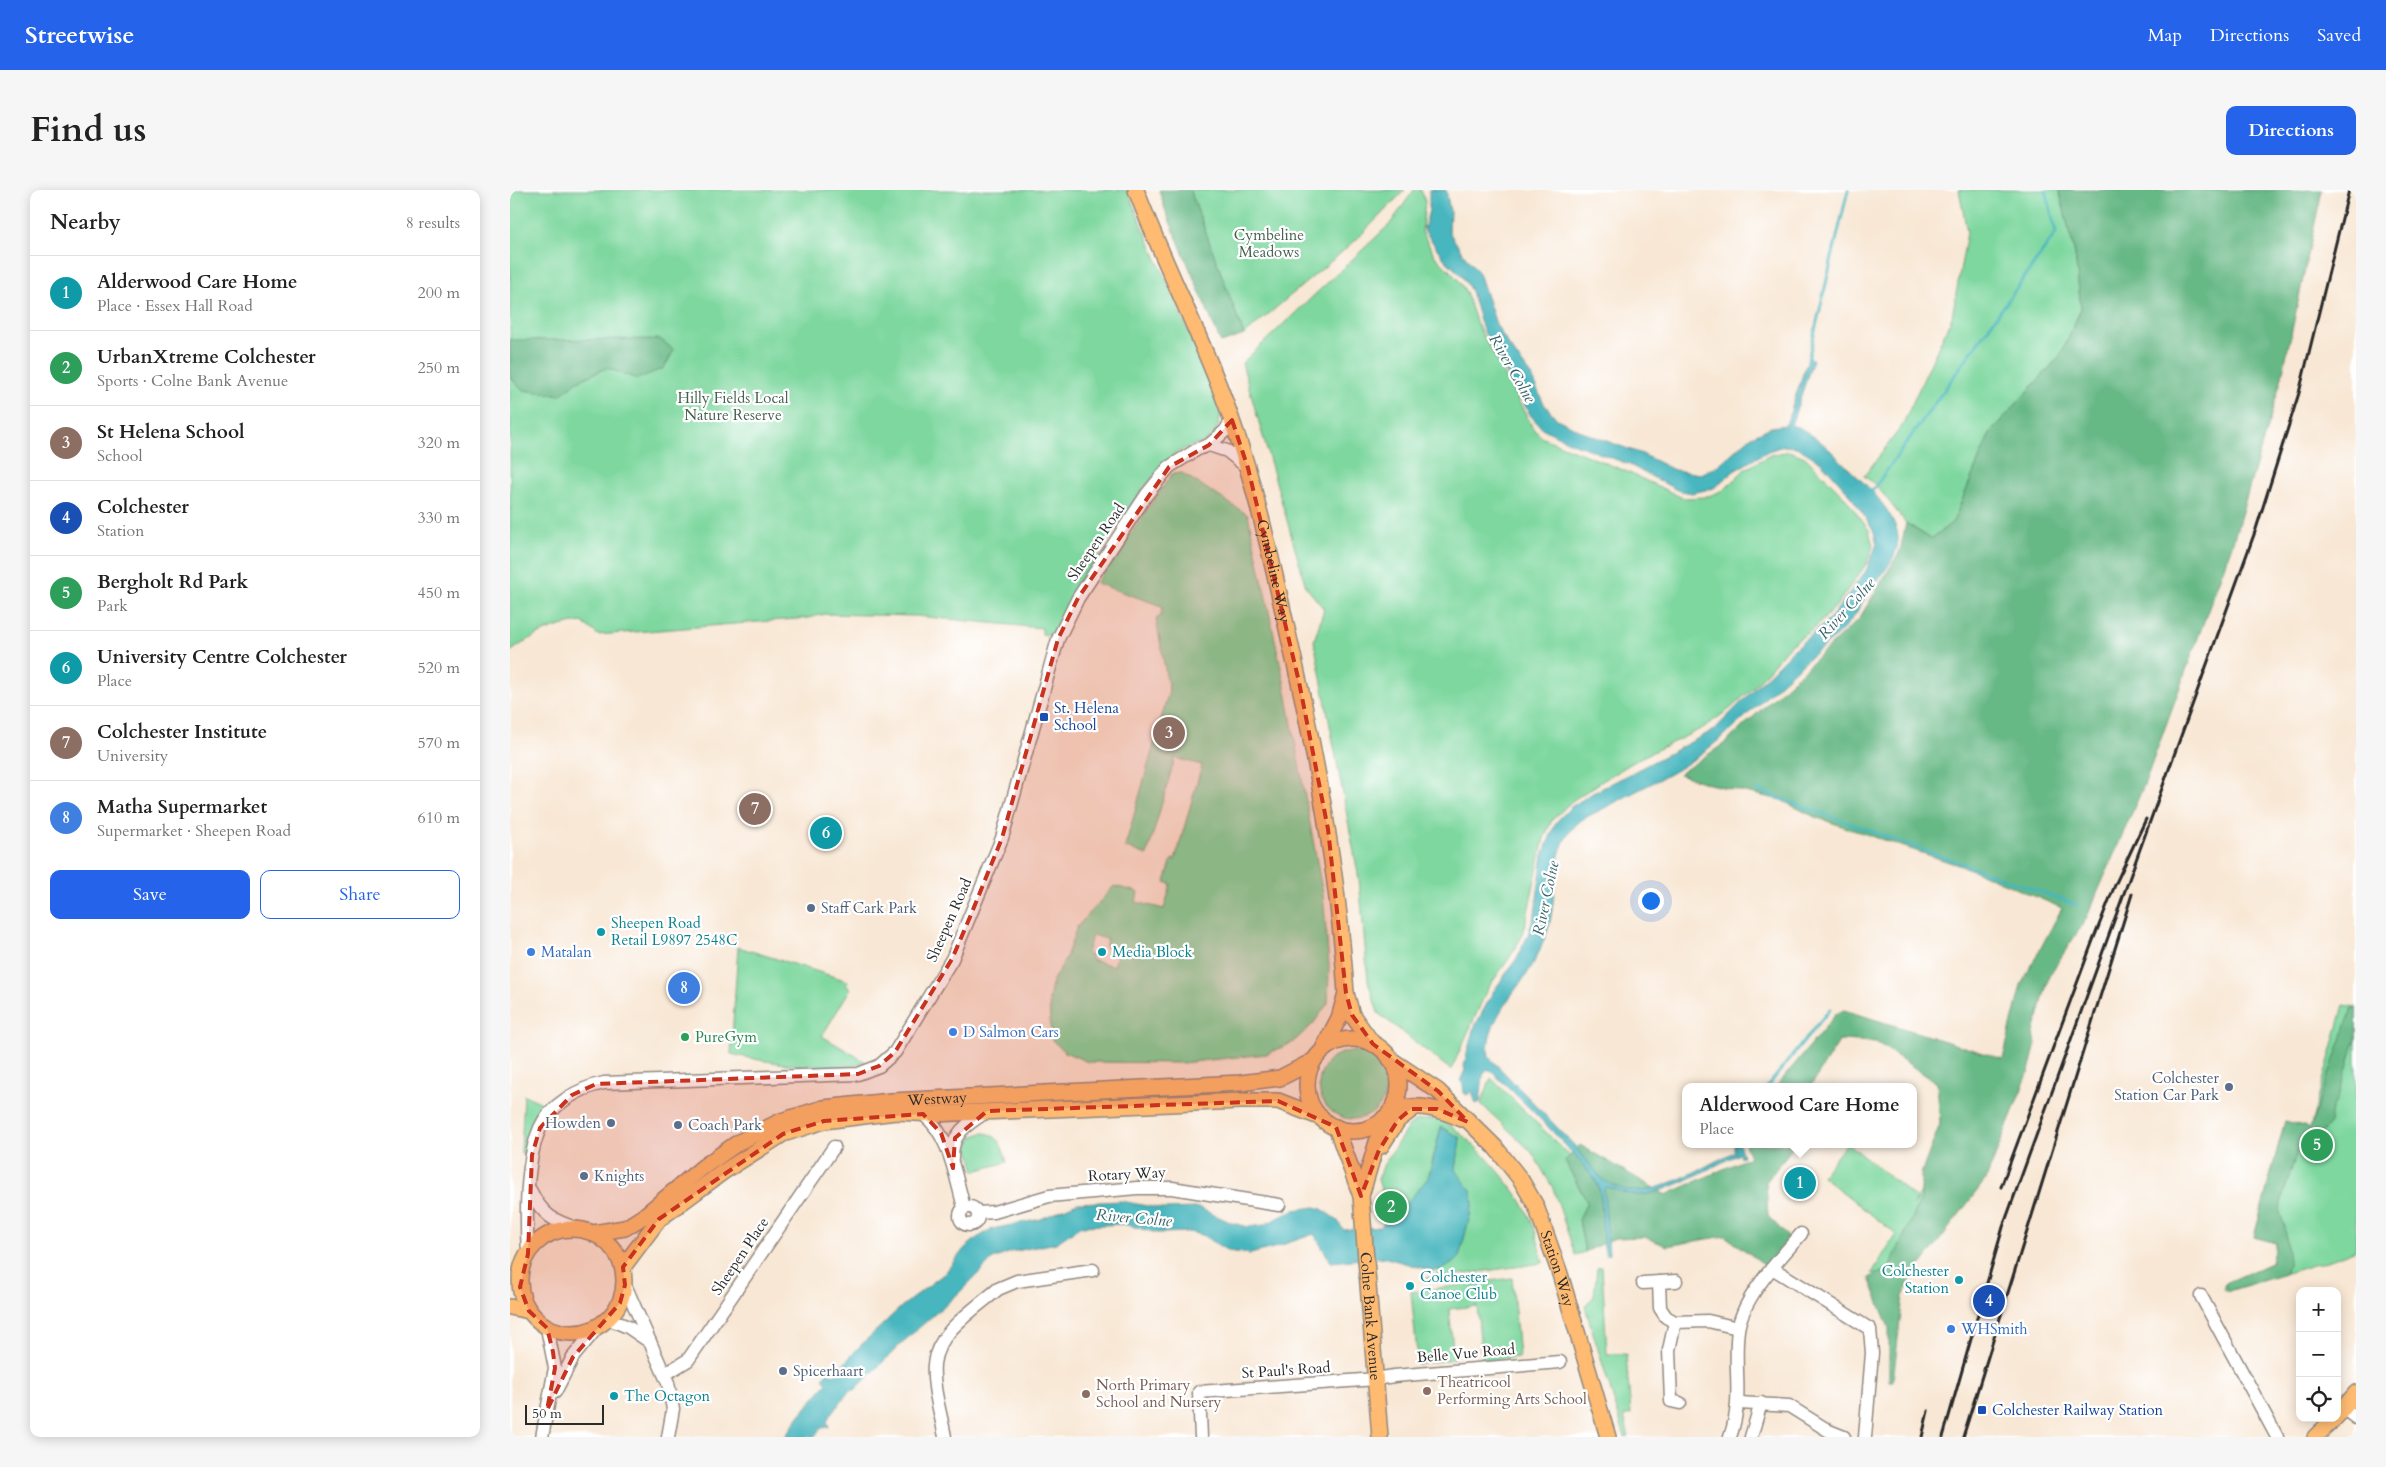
<!DOCTYPE html>
<meta charset="utf-8">
<style>
body{margin:0;font-family:Cardo,serif;background:#f6f6f6;color:#222}
.controls{position:absolute;right:15px;bottom:15px;display:grid;overflow:hidden;border-radius:10px;box-shadow:0 2px 12px #0003}
.controls button{width:45px;height:45px;display:grid;place-items:center;padding:0;border:0;border-bottom:1px solid #e0e0e0;background:#fff;color:#222;font:25px sans-serif}
.scale{position:absolute;left:15px;bottom:12px;width:79px;box-sizing:border-box;padding-left:5px;border:2px solid #2b2b2b;border-top:0;font-size:14px;line-height:18px;white-space:nowrap;color:#2b2b2b;-webkit-text-stroke:4px #fff;paint-order:stroke}
.you{position:absolute;left:1140px;top:710px;width:18px;height:18px;margin:-12px;border:4px solid #fff;border-radius:50%;background:#1a73e8;box-shadow:0 0 0 8px #1a73e833}
.badge{display:grid;place-items:center;width:32px;height:32px;border-radius:50%;background:#2563eb;color:#fff;font-size:16px;font-weight:700}
.pin{position:absolute;translate:-50% -50%;border:2px solid #fff;box-shadow:0 1px 5px #0006}
.popup{position:absolute;left:1172px;top:893px;width:235px;height:65px;box-sizing:border-box;display:grid;place-content:center;border-radius:10px;background:#fff;filter:drop-shadow(0 1px 4px #0005);font-size:16px;white-space:nowrap;color:#767676}
.popup b{font-size:19px;color:#222}
.popup::after{content:'';position:absolute;left:50%;top:100%;margin-left:-10px;border:10px solid transparent;border-top-color:#fff}
.list{margin:0;padding:0;list-style:none}
h2{display:flex;justify-content:space-between;align-items:center;height:65px;margin:0;padding:0 20px;font-size:21px}
h2 small{font-size:16px;font-weight:400;color:#767676}
.list li{display:grid;grid-template-columns:32px 1fr auto;gap:15px;align-items:center;box-sizing:border-box;height:75px;padding:0 20px;border-top:1px solid #e0e0e0}
.list b{display:block;font-size:19px;white-space:nowrap}
.list p{margin:0;font-size:16px;white-space:nowrap;color:#767676}
.list em{font-size:16px;font-style:normal;color:#767676}
.actions{display:flex;gap:10px;padding:15px 20px}
.actions a{flex:1;padding:11px 0;border:1px solid #2563eb;border-radius:10px;text-align:center;font-size:18px;color:#2563eb}
.actions .main{background:#2563eb;color:#fff}
.icon{flex:none;width:28px;height:28px;fill:none;stroke:currentColor;stroke-width:2;stroke-linecap:round;stroke-linejoin:round}
.map{position:relative;flex:none;width:1846px;height:1247px;overflow:hidden;border-radius:10px}
header{display:flex;align-items:center;gap:30px;box-sizing:border-box;height:70px;padding:0 25px;background:#2563eb;color:#fff}
header strong{font-size:24px}
nav{display:flex;gap:28px;margin-inline-start:auto;font-size:18px}
.intro{display:flex;align-items:center;justify-content:space-between;box-sizing:border-box;height:120px;padding:0 30px}
h1{margin:0;font-size:35px}
.button{padding:12px 22px;border-radius:10px;background:#2563eb;color:#fff;font-size:18px;font-weight:700}
main{display:flex;gap:30px;padding:0 30px}
aside{flex:1;background:#fff;border-radius:10px;box-shadow:0 2px 12px #0003}
.map>svg:first-child{display:block}
</style>
<header>
<strong>Streetwise</strong>
<nav><a>Map</a><a>Directions</a><a>Saved</a></nav>
</header>
<div class="intro"><h1>Find us</h1><a class="button">Directions</a></div>
<main>
<aside>
<h2>Nearby<small>8 results</small></h2>
<ul class="list">
<li><span class="badge" style="background:#0f9aa8">1</span><div><b>Alderwood Care Home</b><p>Place · Essex Hall Road</p></div><em>200 m</em></li>
<li><span class="badge" style="background:#2e9e5b">2</span><div><b>UrbanXtreme Colchester</b><p>Sports · Colne Bank Avenue</p></div><em>250 m</em></li>
<li><span class="badge" style="background:#8d6e63">3</span><div><b>St Helena School</b><p>School</p></div><em>320 m</em></li>
<li><span class="badge" style="background:#1a4fb4">4</span><div><b>Colchester</b><p>Station</p></div><em>330 m</em></li>
<li><span class="badge" style="background:#2e9e5b">5</span><div><b>Bergholt Rd Park</b><p>Park</p></div><em>450 m</em></li>
<li><span class="badge" style="background:#0f9aa8">6</span><div><b>University Centre Colchester</b><p>Place</p></div><em>520 m</em></li>
<li><span class="badge" style="background:#8d6e63">7</span><div><b>Colchester Institute</b><p>University</p></div><em>570 m</em></li>
<li><span class="badge" style="background:#3f7fe0">8</span><div><b>Matha Supermarket</b><p>Supermarket · Sheepen Road</p></div><em>610 m</em></li>
</ul>
<div class="actions"><a class="main">Save</a><a>Share</a></div>
</aside>
<div class="map">
<svg width="1846" height="1247" viewBox="0 0 1846 1247">
<rect width="100%" height="100%" fill="#fff"/>
<filter id="ink" filterUnits="userSpaceOnUse"><feTurbulence type="fractalNoise" baseFrequency=".02" numOctaves="2"/><feDisplacementMap in="SourceGraphic" scale="10" xChannelSelector="R" yChannelSelector="G"/><feConvolveMatrix kernelMatrix="1 2 1 2 8 2 1 2 1" color-interpolation-filters="sRGB"/></filter>
<filter id="wash" filterUnits="userSpaceOnUse"><feTurbulence type="fractalNoise" baseFrequency=".0096" numOctaves="4" result="noise"/><feDisplacementMap in="SourceGraphic" scale="20" xChannelSelector="R" yChannelSelector="G"/><feGaussianBlur stdDeviation="1.12" result="paint"/><feColorMatrix in="noise" values="0 0 0 0 0 0 0 0 0 0 0 0 0 0 0 0 0 1.4 0 .05"/><feComposite in="paint" operator="in"/></filter>
<g filter="url(#wash)">
<rect width="100%" height="100%" fill="#f8e7d4"/>
<!-- green -->
<g fill="#7dd79e" stroke="#548164" fill-rule="evenodd">
<path d="M0,0h617l94,217c-2,48 -29,28 -54,54 -45,46 -82,120 -116,175l-9,-2v-6l-126,-12 -91,-2 -17,4 -210,17 -16,-13c-28,3 -49,13 -72,30z"/>
<path d="M680,0h215l-49,50 -112,95z"/>
<path d="M904,0h7l4,11 -3,31 13,24 22,22 9,14 11,32 57,106 9,8 80,32 60,28 23,-1 18,-7 20,-20 26,-15 19,-4 16,6 37,37 27,36 4,16 -6,17 -30,42 -21,22 -26,18 -35,41 -24,22 -28,20 -61,29 -35,21 -35,23 -20,19 -8,18 -21,97 -15,25 -20,28 -37,82 -73,-57 -10,-32 -9,-102 -45,-238 10,-32 -18,-22 -64,-224 148,-139z"/>
<path d="M1449,0h100l16,64 6,55 -21,47 -70,77 -37,89 -22,17 -25,-16 -30,-38 -12,-9 38,-50 50,-109 15,-85z"/>
<path d="M672,283l66,42 37,171 38,209 6,70 -1,38 -15,21 -21,19 -26,11 -84,9 -94,-1 -23,-10 -14,-13 -2,-39 4,-20 12,-20 12,-33 37,-41 24,6 -2,10 28,7 7,-25 -6,-2 7,-23 3,1 27,-95 -27,-7 -28,97 -22,-8 44,-156 -13,-72 5,-3 1,-10 -66,-23 76,-109zM582,745l15,4 -2,8 13,4 -4,15 -23,-6 1,-4 -5,-2z"/>
<path d="M228,757l110,34 -2,5 5,2 -29,48 44,26c-11,4 -23,4 -35,4 -36,1 -64,-4 -100,-12z"/>
<path d="M1834,815l12,2v243l-23,9 -105,32 -4,-2 2,-6 45,-20 5,-20 -22,-6 31,-116 25,7z"/>
<circle cx="843" cy="895" r="34"/>
<path d="M981,888l79,78 -5,5 22,41 -8,18 6,32 -10,3 -22,-67 -22,-37 -50,-47z"/>
<path d="M14,905l16,7 8,8 -22,43h-5z"/>
<path d="M931,929c32,21 76,67 91,103 5,13 8,28 11,41l-121,17 14,-5 3,-5 11,-5 9,-8 14,-53 -17,-34 4,-32 -19,-11 -14,54 -24,26 -18,16 -1,-23 -6,-21 6,-15 24,-37 10,-7z"/>
<path d="M1454,929l-70,161 -22,-7 24,-39 -74,-58 24,-32h3l67,54 -3,8z"/>
<path d="M472,943c18,0 20,15 25,29l-32,9 -7,-25 4,-9z"/>
<path d="M1092,1077l5,87h19l5,60 -7,2 5,21h-4l-40,-130 9,-11 3,-28z"/>
<path d="M1002,1088l7,79 -37,4 -5,-55 -28,3 5,50 -36,5 -7,-72z"/>
</g>
<!-- forest -->
<g fill="#66b885" stroke="#487258">
<path d="M649,0h31l54,145 -23,8 -55,-131z"/>
<path d="M1549,0h263l-41,191 -49,164 -88,240 -58,134 -37,57 -15,57 2,11 -7,27 -43,108 -75,99 -8,18 -10,85h-4v-53l-20,-50 20,-10 32,-69v-25l19,-50 -3,-41 -61,-41 -36,-2 -30,47h-34l60,-73 8,-4 159,49 18,-74 41,-77 -89,-38 -158,-53 -34,-17 -72,-16 -30,-10 46,-31 134,-124 41,-68 6,-28 25,16 22,-17 37,-89 70,-77 21,-47 -6,-55z"/>
<path d="M150,149l14,11 -10,18 -27,11 -30,-11 -29,13 -18,14 -38,-5 -12,-13v-37z"/>
<path d="M1842,818h4v33l-2,2 -15,52 -7,14 -2,14 -12,14 -5,9 -15,2 -17,55 -1,10 5,14 4,34 -4,13 -57,17 -2,-8 45,-20 5,-20 -22,-6 31,-116 25,7z"/>
<path d="M1235,954h48v3l-27,35 2,34 22,23 -22,28 -43,-31 -58,10 -22,-9 -30,1 -30,14 -6,-32 8,-18 -22,-41 15,-16 86,50 84,-38z"/>
</g>
<!-- water -->
<g fill="#46b6be" stroke="#387074">
<path d="M919,0h17l4,21 -1,21 13,20 17,21 17,51 11,19 23,31 14,30 13,15 28,14 57,21 32,16 27,4 15,-7 36,-31 19,-9 15,-2 23,-69 4,4 -22,65c29,9 48,36 70,55 14,13 39,42 37,61 -2,19 -16,33 -27,48 -9,12 -14,25 -24,36 -13,15 -30,26 -45,39 -44,38 -81,82 -132,110 -23,12 -46,23 -69,36 -8,4 -19,8 -25,15 -29,27 -16,76 -30,110 -5,13 -11,27 -19,39 -16,22 -44,54 -38,83l85,88 29,35c10,6 25,12 37,11 25,-1 71,-28 94,-39v-8h5l4,12 -3,1 -1,-3c-24,11 -75,41 -99,41 -11,1 -23,-6 -34,-8l-2,3 5,64 -3,1c-7,-22 -1,-47 -8,-69 -6,-17 -92,-103 -110,-117l-5,6 -3,27 -4,2 -4,-13 -5,4 -3,-2 -1,-9 -3,-3 5,-11 -1,-4 9,-36 20,-38 24,-34 11,-23 7,-22 8,-58 13,-33 15,-15 22,-14 121,-63 79,-80 36,-30 37,-49 11,-27 -3,-12 -9,-15 -17,-25 -27,-30 -24,-15 -14,-1 -15,5 -34,20 -20,17 -22,5 -15,-3 -49,-26 -61,-23 -25,-13 -11,-12 -31,-54 -17,-32 -12,-39 -9,-15 -17,-16 -21,-30 5,-20z"/>
<path d="M931,937l19,11 -4,32 15,21 2,13 -14,53 -5,5 -9,6 -12,3 -50,-14 -52,5 -17,-28 -44,15 -20,5 -22,-3 -26,-16 -11,-3 -34,1 -33,-9 -43,2 -25,17 -45,9 -18,7 -32,32 -57,50 -49,49h-5l-21,27 -2,5 2,5 -8,1 -7,9h-29l14,-21 28,-33 -4,-5 5,-6 6,3 26,-29 41,-39 44,-34 19,-24 13,-11 15,-9 49,-10 36,-16 44,-2 42,8 36,-1 33,15 16,4 16,-2 30,-15 21,-3 7,2 16,12 5,9 37,-3 23,-20 26,-30z"/>
</g>
<g fill="none" stroke-linecap="round" stroke-linejoin="round">
<!-- stream -->
<g stroke="#46b6be" stroke-width="3">
<path d="M1298,170l40,-170"/>
<path d="M1360,304l186,-261 -10,-43"/>
<path d="M1247,600l320,115"/>
<path d="M1257,897l63,-78"/>
</g>
</g>
</g>
<g filter="url(#ink)">
<g fill="none" stroke-linecap="round" stroke-linejoin="round">
<defs>
<g id="minor">
<path d="M699,255l18,6 21,17"/>
<path d="M413,924c27,21 32,62 41,93"/>
<path d="M442,968c-1,-24 15,-34 34,-46"/>
<path d="M20,1000c13,26 23,31 49,39"/>
<circle cx="459" cy="1026" r="9"/>
<path d="M468,1023l16,-1 55,-16 88,-8h35l107,17"/>
<path d="M18,1064c-2,-36 -3,-92 12,-126 10,-23 39,-40 64,-45l254,-9 21,-8 16,-14 57,-93 50,-121 56,-199 20,-41 69,-104 22,-27 29,-18 11,-4 16,-14 7,-11"/>
<path d="M1262,1078l98,61 2,24 -7,84"/>
<path d="M1149,1092l1,26 6,9 9,5 33,-1 30,7"/>
<path d="M1133,1093l33,-2"/>
<path d="M115,1095l43,98 5,26 -5,28"/>
<path d="M1691,1106l76,141"/>
<path d="M99,1129l19,8 22,15"/>
<path d="M1165,1132l-6,28 2,51 9,2"/>
<path d="M155,1184l23,-14 146,-213"/>
<path d="M45,1202l18,-35 23,-28"/>
<path d="M1229,1213l50,3 40,25 15,6"/>
<path d="M1834,1219l12,9"/>
<path d="M32,1247l13,-69 -8,-40"/>
<path d="M435,1247c-4,-23 -13,-50 -11,-73 3,-32 41,-55 64,-75l19,-8 76,-11"/>
<path d="M691,1247l-2,-45 177,-13 18,-3 166,-14"/>
<path d="M1220,1247c14,-39 3,-70 8,-107 5,-34 42,-71 63,-96"/>
<path d="M1241,1247l10,-34"/>
</g>
<g id="major">
<path id="s1" d="M626,0c29,77 68,150 95,228 25,69 40,140 56,211 28,120 51,241 59,364l6,22 21,29"/>
<circle cx="843" cy="895" r="46"/>
<path d="M814,857l15,-29 7,-25"/>
<path id="s2" d="M880,869l48,32 57,56 26,33 15,26 24,68 48,163"/>
<path d="M881,920c26,-7 47,-2 71,9"/>
<path id="s3" d="M826,937l25,69 19,241"/>
<path d="M871,956l17,-26 16,-12"/>
<path d="M851,1006l23,-78"/>
<circle cx="62" cy="1091" r="52"/>
<path id="s4" d="M83,1043l32,-5 19,-12 59,-49 36,-25 42,-21 42,-13 68,-7 349,-18 40,-5 33,-17"/>
<path d="M113,1077l36,-48 64,-47 60,-38 41,-13 72,-9 37,2 308,-13h37l44,17"/>
<path d="M0,1117l19,4"/>
<path d="M1827,1226l19,-23"/>
<path d="M1805,1247l20,-19"/>
</g>
</defs>
<!-- minor casing -->
<use href="#minor" stroke="#928980" stroke-width="15"/>
<!-- major casing -->
<use href="#major" stroke="#928980" stroke-width="18"/>
<!-- minor -->
<use href="#minor" stroke="#fff" stroke-width="12"/>
<!-- major -->
<use href="#major" stroke="#febb71" stroke-width="15"/>
<!-- rail -->
<g stroke="#2b2b2b" stroke-width="3">
<path d="M1491,997l91,-244 23,-58 31,-66"/>
<path d="M1412,1247l6,-26"/>
<path d="M1433,1247l60,-210 253,-698 43,-136 50,-203"/>
<path d="M1453,1247l169,-543"/>
</g>
</g>
</g>
<!-- marked area -->
<path fill="#c8321e" fill-opacity="0.2" stroke="#c8321e" stroke-width="4" stroke-dasharray="10 6" stroke-linejoin="round" d="M722,230l16,48 51,214 29,147 18,164 6,22 21,29 65,47 30,31 -31,-13h-26l-13,11 -19,30 -18,46 -25,-69 -58,-26 -291,10 -32,27 -2,30 -12,-35 -18,-19 -99,7 -41,13 -124,85 -36,48 2,18 -5,18 -47,54 -26,53 8,-42 -2,-16 -6,-24 -18,-17 -9,-24 8,-33 4,-99 8,-27 32,-33 24,-11 262,-10 21,-8 16,-14 57,-93 18,-42 32,-79 56,-199 20,-41 91,-131 40,-22z"/>
<!-- markers -->
<g fill="#1a4fb4" stroke="#fff" stroke-width="2">
<rect x="529" y="522" width="10" height="10" rx="2.5"/>
<rect x="1467" y="1215" width="10" height="10" rx="2.5"/>
</g>
<g fill="#5c6f8a" stroke="#fff" stroke-width="2">
<circle cx="301" cy="718" r="5"/>
<circle cx="1719" cy="897" r="5"/>
<circle cx="101" cy="933" r="5"/>
<circle cx="168" cy="935" r="5"/>
<circle cx="74" cy="986" r="5"/>
<circle cx="273" cy="1181" r="5"/>
</g>
<g fill="#0f9aa8" stroke="#fff" stroke-width="2">
<circle cx="91" cy="742" r="5"/>
<circle cx="592" cy="762" r="5"/>
<circle cx="1449" cy="1090" r="5"/>
<circle cx="900" cy="1096" r="5"/>
<circle cx="104" cy="1206" r="5"/>
</g>
<g fill="#3f7fe0" stroke="#fff" stroke-width="2">
<circle cx="21" cy="762" r="5"/>
<circle cx="443" cy="842" r="5"/>
<circle cx="1441" cy="1139" r="5"/>
</g>
<circle fill="#2e9e5b" stroke="#fff" stroke-width="2" cx="175" cy="847" r="5"/>
<g fill="#8d6e63" stroke="#fff" stroke-width="2">
<circle cx="917" cy="1201" r="5"/>
<circle cx="576" cy="1204" r="5"/>
</g>
<g text-anchor="middle" stroke-width="4.5" stroke-linejoin="round" paint-order="stroke">
<!-- park labels -->
<g font-size="15" fill="#445f4e" stroke="#fff">
<text x="759" y="50">Cymbeline<tspan x="759" dy="17">Meadows</tspan></text>
<text x="223" y="213">Hilly Fields Local<tspan x="223" dy="17">Nature Reserve</tspan></text>
</g>
<!-- street labels -->
<g font-size="15" fill="#2b2b2b" stroke="#fff">
<text transform="translate(586 352) rotate(-56)" y="5">Sheepen Road</text>
<text dy="5" stroke="none"><textPath href="#s1" startOffset="406">Cymbeline Way</textPath></text>
<text transform="translate(439 730) rotate(-66)" y="5">Sheepen Road</text>
<text dy="5" stroke="none"><textPath href="#s4" startOffset="381">Westway</textPath></text>
<text transform="translate(617 984) rotate(-3)" y="5">Rotary Way</text>
<text transform="translate(230 1066) rotate(-56)" y="5">Sheepen Place</text>
<text dy="5" stroke="none"><textPath href="#s2" startOffset="276">Station Way</textPath></text>
<text dy="5" stroke="none"><textPath href="#s3" startOffset="194">Colne Bank Avenue</textPath></text>
<text transform="translate(956 1163) rotate(-5)" y="5">Belle Vue Road</text>
<text transform="translate(776 1180) rotate(-4)" y="5">St Paul's Road</text>
</g>
<!-- transit labels -->
<g font-size="15" fill="#164399" stroke="#fff" text-anchor="start">
<text x="544" y="523">St. Helena<tspan x="544" dy="17">School</tspan></text>
<text x="1482" y="1225">Colchester Railway Station</text>
</g>
<!-- service labels -->
<g font-size="15" fill="#4e5e75" stroke="#fff" text-anchor="start">
<text x="311" y="723">Staff Cark Park</text>
<text x="1709" y="893" text-anchor="end">Colchester<tspan x="1709" dy="17">Station Car Park</tspan></text>
<text x="91" y="938" text-anchor="end">Howden</text>
<text x="178" y="940">Coach Park</text>
<text x="84" y="991">Knights</text>
<text x="283" y="1186">Spicerhaart</text>
</g>
<!-- culture labels -->
<g font-size="15" fill="#0d838f" stroke="#fff" text-anchor="start">
<text x="101" y="738">Sheepen Road<tspan x="101" dy="17">Retail L9897 2548C</tspan></text>
<text x="602" y="767">Media Block</text>
<text x="1439" y="1086" text-anchor="end">Colchester<tspan x="1439" dy="17">Station</tspan></text>
<text x="910" y="1092">Colchester<tspan x="910" dy="17">Canoe Club</tspan></text>
<text x="114" y="1211">The Octagon</text>
</g>
<!-- shop labels -->
<g font-size="15" fill="#366cbe" stroke="#fff" text-anchor="start">
<text x="31" y="767">Matalan</text>
<text x="453" y="847">D Salmon Cars</text>
<text x="1451" y="1144">WHSmith</text>
</g>
<!-- leisure labels -->
<g font-size="15" fill="#27864d" stroke="#fff" text-anchor="start">
<text x="185" y="852">PureGym</text>
</g>
<!-- education labels -->
<g font-size="15" fill="#785e54" stroke="#fff" text-anchor="start">
<text x="927" y="1197">Theatricool<tspan x="927" dy="17">Performing Arts School</tspan></text>
<text x="586" y="1200">North Primary<tspan x="586" dy="17">School and Nursery</tspan></text>
</g>
<!-- water labels -->
<g font-size="16" font-style="italic" fill="#366366" stroke="#fff">
<text transform="translate(1003 178) rotate(60)" y="6">River Colne</text>
<text transform="translate(1336 418) rotate(-48)" y="6">River Colne</text>
<text transform="translate(1035 708) rotate(-78)" y="6">River Colne</text>
<text transform="translate(624 1027) rotate(5)" y="6">River Colne</text>
</g>
</g>
</svg>
<div class="controls">
<button>+</button>
<button>−</button>
<button><svg class="icon" aria-label="locate" viewBox="0 0 24 24"><circle cx="12" cy="12" r="6"/><path d="M12 2v4M12 18v4M2 12h4M18 12h4"/></svg></button>
</div>
<div class="scale">50 m</div>
<div class="you"></div>
<div class="pin badge" style="left:1290px;top:993px;background:#0f9aa8">1</div>
<div class="popup"><b>Alderwood Care Home</b>Place</div>
<div class="pin badge" style="left:881px;top:1017px;background:#2e9e5b">2</div>
<div class="pin badge" style="left:659px;top:543px;background:#8d6e63">3</div>
<div class="pin badge" style="left:1479px;top:1111px;background:#1a4fb4">4</div>
<div class="pin badge" style="left:1807px;top:955px;background:#2e9e5b">5</div>
<div class="pin badge" style="left:316px;top:643px;background:#0f9aa8">6</div>
<div class="pin badge" style="left:245px;top:619px;background:#8d6e63">7</div>
<div class="pin badge" style="left:174px;top:798px;background:#3f7fe0">8</div>
</div>
</main>
